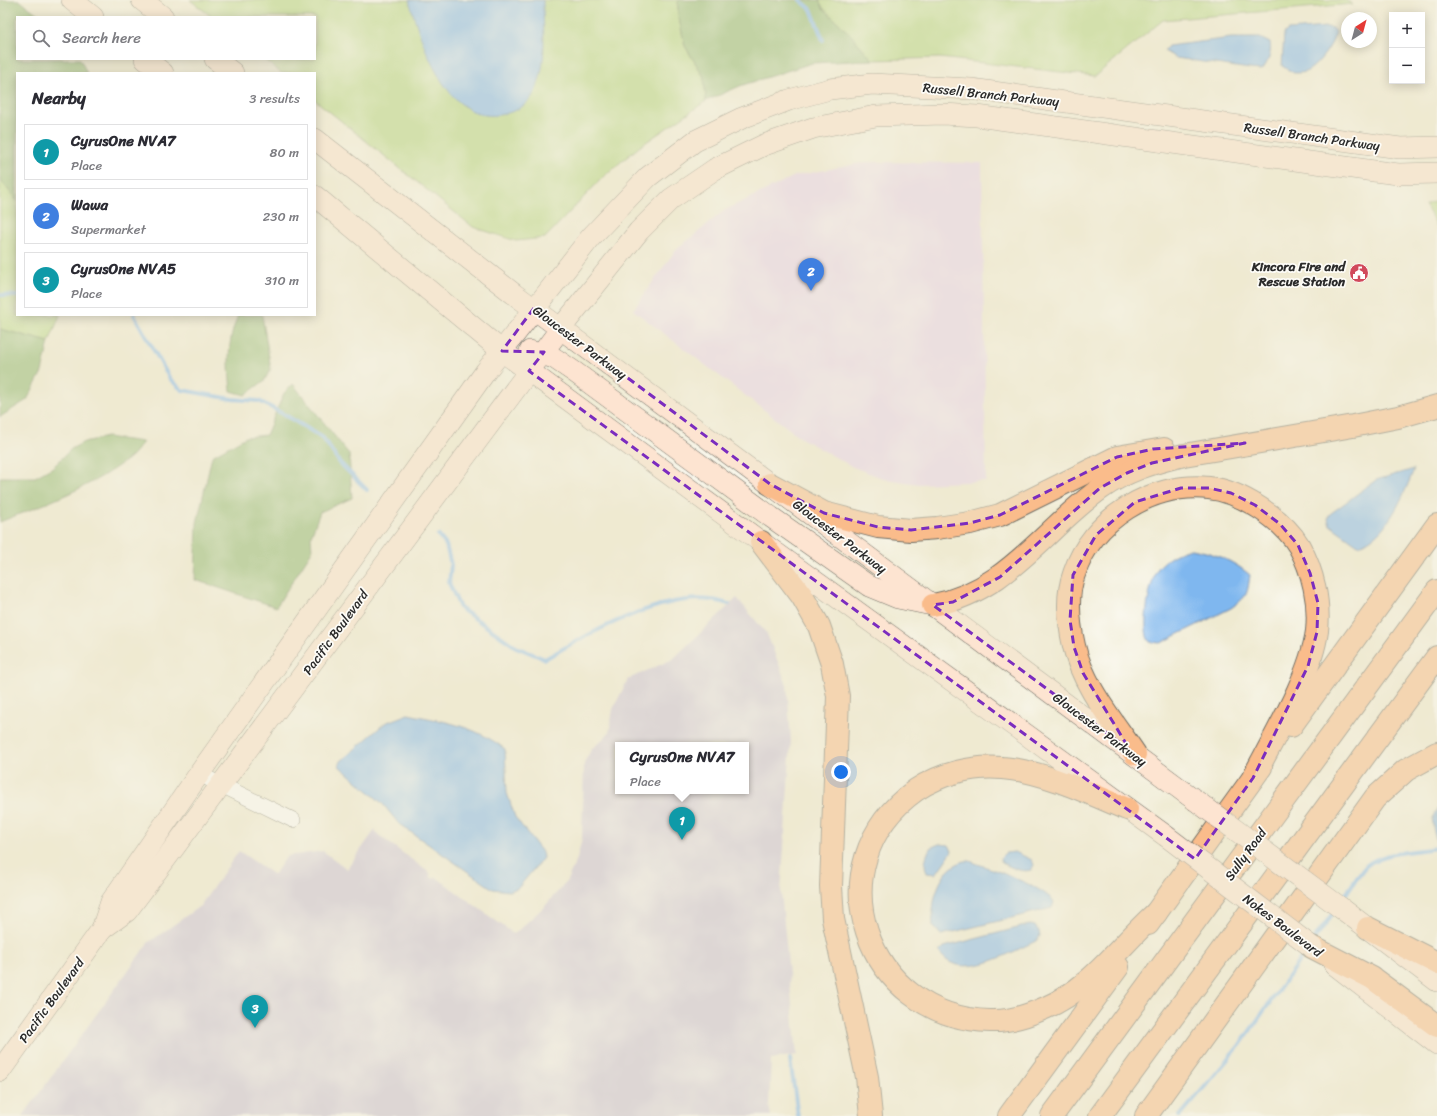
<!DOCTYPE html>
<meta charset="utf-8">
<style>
body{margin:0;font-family:Sriracha,sans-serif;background:#f2f2f3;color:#2b2b33}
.controls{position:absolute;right:12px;top:12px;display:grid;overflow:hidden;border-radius:0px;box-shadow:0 2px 10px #0003}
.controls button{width:36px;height:36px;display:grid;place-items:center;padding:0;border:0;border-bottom:1px solid #e1e1e2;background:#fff;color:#2b2b33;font:20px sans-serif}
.compass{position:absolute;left:1341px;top:12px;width:36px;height:36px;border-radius:50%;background:#fff;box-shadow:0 2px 10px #0003;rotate:36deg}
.you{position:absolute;left:841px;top:772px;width:14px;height:14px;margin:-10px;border:3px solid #fff;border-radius:50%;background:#1a73e8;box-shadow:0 0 0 6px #1a73e833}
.badge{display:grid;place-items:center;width:26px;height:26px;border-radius:50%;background:#d1495b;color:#fff;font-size:13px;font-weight:700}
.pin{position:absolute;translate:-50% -33px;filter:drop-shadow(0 1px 2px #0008)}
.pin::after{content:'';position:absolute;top:21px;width:14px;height:12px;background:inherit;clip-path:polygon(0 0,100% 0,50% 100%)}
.popup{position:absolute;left:615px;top:742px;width:134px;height:52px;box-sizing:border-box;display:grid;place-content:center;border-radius:0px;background:#fff;filter:drop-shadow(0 1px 3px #0005);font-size:13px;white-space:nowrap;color:#7c7c81}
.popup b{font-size:15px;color:#2b2b33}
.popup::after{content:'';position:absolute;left:50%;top:100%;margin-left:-8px;border:8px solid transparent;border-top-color:#fff}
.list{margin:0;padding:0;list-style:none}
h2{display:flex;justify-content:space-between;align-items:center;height:52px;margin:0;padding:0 16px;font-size:17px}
h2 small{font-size:13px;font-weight:400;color:#7c7c81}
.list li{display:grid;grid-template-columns:26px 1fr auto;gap:12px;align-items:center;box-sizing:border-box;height:56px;margin:0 8px 8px;padding:0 8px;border:1px solid #e1e1e2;border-radius:0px}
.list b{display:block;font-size:15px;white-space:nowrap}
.list p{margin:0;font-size:13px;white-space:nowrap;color:#7c7c81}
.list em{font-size:13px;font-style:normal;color:#7c7c81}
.icon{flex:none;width:22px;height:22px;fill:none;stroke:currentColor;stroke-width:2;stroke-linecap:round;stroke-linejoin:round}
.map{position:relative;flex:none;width:1437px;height:1116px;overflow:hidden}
.search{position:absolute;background:#fff;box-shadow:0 2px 10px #0003;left:16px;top:16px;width:300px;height:44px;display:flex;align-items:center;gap:10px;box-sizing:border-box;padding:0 14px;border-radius:0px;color:#7c7c81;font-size:15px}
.panel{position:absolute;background:#fff;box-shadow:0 2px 10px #0003;left:16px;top:72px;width:300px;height:244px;border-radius:0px}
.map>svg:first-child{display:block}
</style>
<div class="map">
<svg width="1437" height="1116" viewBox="0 0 1437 1116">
<rect width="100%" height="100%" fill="#fdfcf7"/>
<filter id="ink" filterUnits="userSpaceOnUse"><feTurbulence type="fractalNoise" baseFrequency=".025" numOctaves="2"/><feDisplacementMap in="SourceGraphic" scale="8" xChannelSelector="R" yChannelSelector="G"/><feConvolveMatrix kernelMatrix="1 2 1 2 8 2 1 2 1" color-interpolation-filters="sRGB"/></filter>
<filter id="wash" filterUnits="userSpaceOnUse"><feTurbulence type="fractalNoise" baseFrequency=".012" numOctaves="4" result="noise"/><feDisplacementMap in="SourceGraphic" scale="16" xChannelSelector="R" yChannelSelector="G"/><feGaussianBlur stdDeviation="0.9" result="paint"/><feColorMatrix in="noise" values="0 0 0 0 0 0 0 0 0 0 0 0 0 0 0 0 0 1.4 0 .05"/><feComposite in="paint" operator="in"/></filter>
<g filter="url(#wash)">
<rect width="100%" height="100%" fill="#efead1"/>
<!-- built -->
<path fill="#e7d2ef" d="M866,162l116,1 4,318 -67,3 -34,-5 -32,-12 -52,-29 -168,-128 42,-59 50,-41 70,-34z"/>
<!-- industrial -->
<path fill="#c8bfd8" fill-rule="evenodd" d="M737,598l30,36 20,51 4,56 -10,151 16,163 -26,4 -2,46 2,11h-748l125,-173 52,-37 39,-55 35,24 13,-19 36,-5 24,18 28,-39 1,3 55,41 -2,2 5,3 2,-2 78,57 31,-28 15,-17 6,-7 11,-23 5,-21 2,-75 7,-13 18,-17 4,-24 15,-30 45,-20zM618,745h128v46h-128z"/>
<!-- green -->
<g fill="#b2d67f" stroke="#6e8055">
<path d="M190,0h488v14l7,32 19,31 2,24 -67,46 -35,29 -59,62 -29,3 -43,-14 -158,-127v-27h-34l-17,-14h51v-42h-103z"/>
<path d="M819,0h526l8,4 -190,16 -68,56 -155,-18 -67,2 -23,-26 -27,-26z"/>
<path d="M0,179l17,22v114h43l-11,27 -49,-13z"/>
<path d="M1437,200v26l-12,-21z"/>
</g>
<!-- forest -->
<g fill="#8db76e" stroke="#5c714c">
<path d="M0,0h19l23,17h-25v42h63l7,14h-70v128l-17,-22z"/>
<path d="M678,0h141l4,8 27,26 23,26 -61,3 -72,23 -34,15 -2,-24 -19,-31 -7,-32z"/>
<path d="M238,315h24l9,54 -7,12 -19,14 -14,-4c-3,-30 -4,-48 7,-76z"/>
<path d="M0,329l49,13 -7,30 -15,28 -27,17z"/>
<path d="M293,384l56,70 3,44 -32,14 -9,24 1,15 -36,56 -81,-27 2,-57 15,-67 34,-19 20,-2 18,-42z"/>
<path d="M107,437l36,5c-4,5 -9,12 -14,16 -38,30 -85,46 -129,64v-45h35l18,-10 18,-18 13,-7z"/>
</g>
<!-- water -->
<g fill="#7fb7ef" stroke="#55718d">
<path d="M409,0h134c0,25 4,61 -5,84 -6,18 -17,26 -34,30 -57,14 -83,-73 -95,-114z"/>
<path d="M1327,27l6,1 3,4c-3,12 -16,31 -27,38 -4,3 -10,3 -15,3l-12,-7 2,-33 4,-3z"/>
<path d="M1231,38h29l10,5c2,9 -2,20 -8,27l-12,-1 -74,-11 -12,-7 4,-5z"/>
<path d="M1414,469c-10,26 -27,68 -56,76l-28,-20 -2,-6 2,-5 46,-34z"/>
<path d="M1191,549c21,3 43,12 59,26 -3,20 -2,21 -19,33l-70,35 -11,-1c-10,-9 0,-65 9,-75 9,-10 20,-15 32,-18z"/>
<path d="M408,714c38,8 65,11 97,35l2,44 8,24 27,35 1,6 -25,30 -9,3 -16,-2 -94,-65 -17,-21 -43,-37 2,-5 44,-38z"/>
<path d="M1437,809v33c-4,-10 -7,-25 0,-33z"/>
<path d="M939,844l10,1 3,6 -16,23 -9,-1c-4,-10 -1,-16 3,-25z"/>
<path d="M1015,852l17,8 2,5 -3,5c-10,3 -20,-3 -29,-7l-2,-5 5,-5z"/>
<path d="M965,861h5c20,8 72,24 84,41l-2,6 -111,27 -8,-9c-2,-24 5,-58 32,-65z"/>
<path d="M1029,925l6,1 4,5 1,5 -4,5c-25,11 -76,43 -97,11l5,-5z"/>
</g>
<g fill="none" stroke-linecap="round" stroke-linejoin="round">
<!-- stream -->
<g stroke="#7fb7ef" stroke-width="4">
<path d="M800,0l11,9 12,31"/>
<path d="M0,295l17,1"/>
<path d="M134,315l36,64 12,11 50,9 27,2 26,14 38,23 17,25 27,27"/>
<path d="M438,535l8,10 5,20 -2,18 11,25 56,39 29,12c42,-25 116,-66 166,-59 6,0 12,3 18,4"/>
<path d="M1341,901c8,-11 16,-25 25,-35 15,-14 51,-15 71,-18"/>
<path d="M1313,941l22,-31"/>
<path d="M790,1059l8,57"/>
<path d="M1180,1116l60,-71 66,-94"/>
</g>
</g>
</g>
<g filter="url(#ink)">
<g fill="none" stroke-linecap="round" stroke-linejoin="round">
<defs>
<path id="street" d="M199,774l94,46"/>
<g id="secondary">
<path d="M72,0l21,17"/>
<path d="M142,0l21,17"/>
<path d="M145,59l18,14"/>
<path d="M215,59l18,14"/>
<path d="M315,139l199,155 681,506"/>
<path d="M315,196l187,155 259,191 405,294"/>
<path d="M530,351l24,7 22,15 195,144 98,69 29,12 29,6"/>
<path d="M1341,908l96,73"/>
<path d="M102,929l25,-18 434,-583 78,-97 32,-32 44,-30 49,-24 49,-17 63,-12 67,-2 34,2 397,55 24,3 39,-1"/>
<path d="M1335,965l102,79"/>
<path d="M0,1071l102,-142 9,-27 88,-128 287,-403 105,-134 57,-60 47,-36 47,-23 47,-18 41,-11 42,-5 99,5 429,59 37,-1"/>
</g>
<g id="highway">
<path d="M770,484l54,29 54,14 33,3 26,-2 33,-5 30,-8 117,-58 47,-8"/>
<path d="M761,542l41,54 17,30 13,38 6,32 -7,190 2,33 34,158 4,39"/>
<path d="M933,605c73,-13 110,-75 167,-116 25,-18 54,-27 84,-34l169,-29 45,-9 39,-11"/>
<path d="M1291,726l146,-201"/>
<path d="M1135,754c-22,-33 -52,-68 -61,-108 -5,-22 -8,-50 0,-72 18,-55 78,-92 135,-86 31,3 74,31 90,58 14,25 21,56 18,85 -6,45 -43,106 -64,147"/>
<path d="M1127,809c-39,-16 -83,-38 -125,-41 -29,-3 -62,6 -86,22 -104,74 -51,228 74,231 18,1 39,-6 55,-13 46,-19 75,-63 111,-95"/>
<path d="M1148,924l113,-157"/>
<path d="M1368,928l69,35"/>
<path d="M1312,947l60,31 65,48"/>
<path d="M1009,1116l109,-149"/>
<path d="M1052,1116l385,-525"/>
<path d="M1100,1116l337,-459"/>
<path d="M1146,1116l229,-318 31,-28 31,-17"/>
</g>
</defs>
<!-- street casing -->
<use href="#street" stroke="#706e65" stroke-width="16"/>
<!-- secondary casing -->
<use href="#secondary" stroke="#706e65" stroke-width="22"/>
<!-- highway casing -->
<use href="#highway" stroke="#706e65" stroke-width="24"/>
<!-- street -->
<use href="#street" stroke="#fff" stroke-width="15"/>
<!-- secondary -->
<use href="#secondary" stroke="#fde4d1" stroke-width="21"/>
<!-- highway -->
<use href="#highway" stroke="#fabc8b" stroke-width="22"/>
<defs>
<g id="secondary-bridge">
<path d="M1195,800l146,108"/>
<path d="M1166,836l146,111"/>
</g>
</defs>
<!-- secondary-bridge casing -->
<use href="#secondary-bridge" stroke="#706e65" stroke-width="22" stroke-linecap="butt"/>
<!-- secondary-bridge -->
<use href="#secondary-bridge" stroke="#fde4d1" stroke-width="21"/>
</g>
</g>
<!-- marked area -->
<path d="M0 0H1437V1116H0ZM534,308l236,176 54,29 54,14 33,3 59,-7 30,-8 117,-58 36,-8 92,-6 -93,20 -25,10 -27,15 -100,89 -47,25 -20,3 197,145 -47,-77 -9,-26 -4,-27 3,-45 23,-40 39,-33 46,-14h28l22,5 24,12 25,19 18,21 12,28 8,30 -1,29 -9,34 -55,112 -58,81 -666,-488 15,-19 -42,-1z" fill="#efead1" fill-opacity=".55" fill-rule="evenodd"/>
<path fill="none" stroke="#7b2cbf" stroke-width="3" stroke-dasharray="8 5" stroke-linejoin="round" d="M534,308l236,176 54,29 54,14 33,3 59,-7 30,-8 117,-58 36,-8 92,-6 -93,20 -25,10 -27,15 -100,89 -47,25 -20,3 197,145 -47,-77 -9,-26 -4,-27 3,-45 23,-40 39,-33 46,-14h28l22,5 24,12 25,19 18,21 12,28 8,30 -1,29 -9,34 -55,112 -58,81 -666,-488 15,-19 -42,-1z"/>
<!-- icons -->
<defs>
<symbol id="civic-disc" viewBox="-11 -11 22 22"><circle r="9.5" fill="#d1495b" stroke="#fdfcf7"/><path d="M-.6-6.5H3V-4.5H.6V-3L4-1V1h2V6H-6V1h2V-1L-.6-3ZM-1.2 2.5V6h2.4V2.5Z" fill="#fff"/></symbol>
</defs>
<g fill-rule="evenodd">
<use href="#civic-disc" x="1348" y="262" width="22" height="22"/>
</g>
<g text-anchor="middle" stroke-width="3.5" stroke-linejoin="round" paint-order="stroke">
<!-- street labels -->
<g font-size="13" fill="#2b2b2b" stroke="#fdfcf7">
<text transform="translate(991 94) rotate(6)" y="5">Russell Branch Parkway</text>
<text transform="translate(1312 136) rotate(8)" y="5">Russell Branch Parkway</text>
<text transform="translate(580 342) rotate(37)" y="5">Gloucester Parkway</text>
<text transform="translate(840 536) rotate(37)" y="5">Gloucester Parkway</text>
<text transform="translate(335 632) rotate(-54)" y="5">Pacific Boulevard</text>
<text transform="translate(1100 729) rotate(37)" y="5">Gloucester Parkway</text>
<text transform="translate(1245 854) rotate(-54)" y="5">Sully Road</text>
<text transform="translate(1283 925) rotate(37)" y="5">Nokes Boulevard</text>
<text transform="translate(51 1000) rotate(-54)" y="5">Pacific Boulevard</text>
</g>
<!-- poi labels -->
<g font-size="13" font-weight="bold" fill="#2b2b2b" stroke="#fdfcf7" text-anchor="end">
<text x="1345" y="271">Kincora Fire and<tspan x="1345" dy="15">Rescue Station</tspan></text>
</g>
</g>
</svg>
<div class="controls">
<button>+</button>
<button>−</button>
</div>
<svg class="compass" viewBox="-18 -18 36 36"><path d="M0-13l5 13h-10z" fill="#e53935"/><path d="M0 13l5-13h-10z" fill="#7c7c81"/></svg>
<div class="you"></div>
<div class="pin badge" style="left:682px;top:840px;background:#0f9aa8">1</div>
<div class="popup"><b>CyrusOne NVA7</b>Place</div>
<div class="pin badge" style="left:811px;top:291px;background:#3f7fe0">2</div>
<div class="pin badge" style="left:255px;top:1028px;background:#0f9aa8">3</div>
<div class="search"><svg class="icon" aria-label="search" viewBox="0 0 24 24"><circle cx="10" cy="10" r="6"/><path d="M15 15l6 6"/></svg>Search here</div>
<section class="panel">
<h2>Nearby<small>3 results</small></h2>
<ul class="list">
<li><span class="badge" style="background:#0f9aa8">1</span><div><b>CyrusOne NVA7</b><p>Place</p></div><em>80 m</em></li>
<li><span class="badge" style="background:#3f7fe0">2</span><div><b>Wawa</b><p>Supermarket</p></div><em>230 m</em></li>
<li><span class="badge" style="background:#0f9aa8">3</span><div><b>CyrusOne NVA5</b><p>Place</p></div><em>310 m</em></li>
</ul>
</section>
</div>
